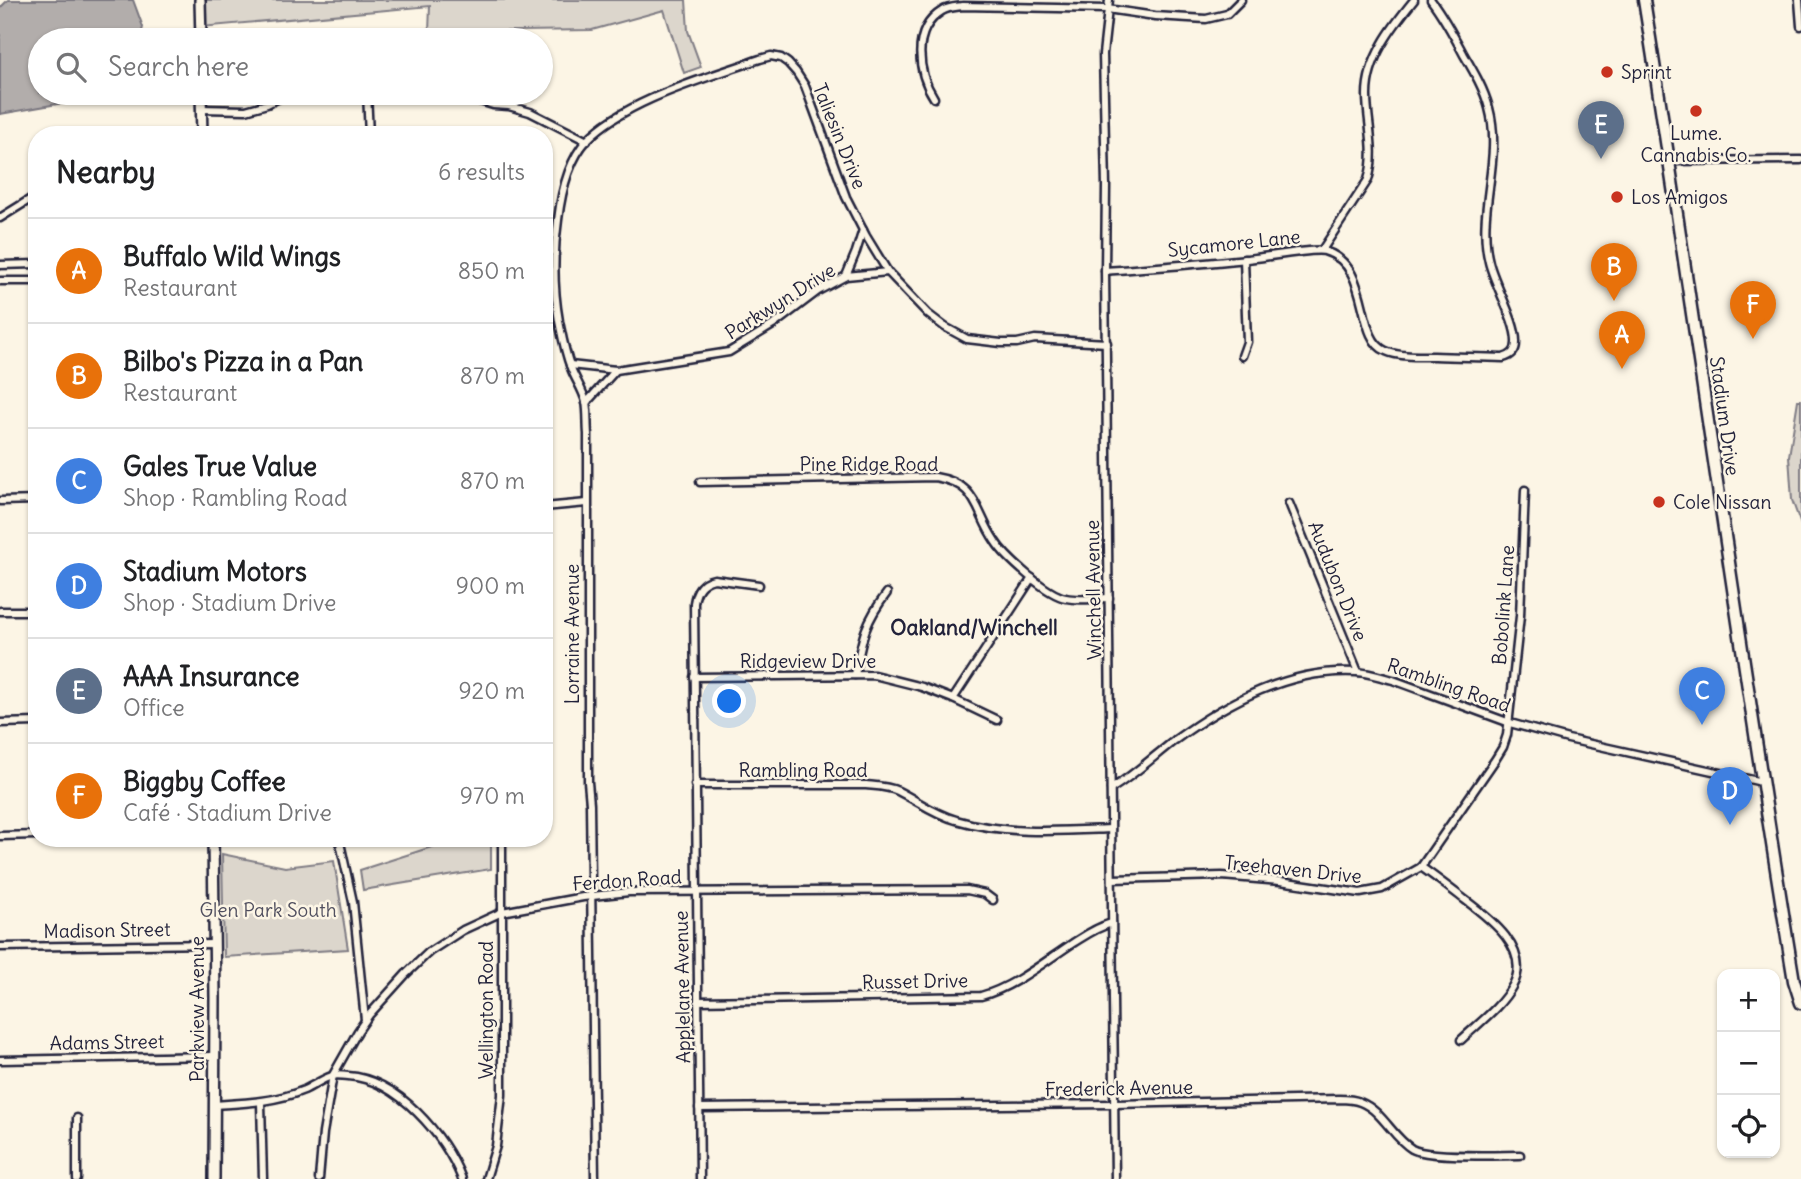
<!DOCTYPE html>
<meta charset="utf-8">
<style>
body{margin:0;font-family:Delius,sans-serif;background:#f6f6f6;color:#202124}
.controls{position:absolute;right:21px;bottom:21px;display:grid;overflow:hidden;border-radius:14px;box-shadow:0 2px 5px #0004}
.controls button{width:63px;height:63px;display:grid;place-items:center;padding:0;border:0;border-bottom:2px solid #e0e0e0;background:#fff;color:#202124;font:35px sans-serif}
.you{position:absolute;left:730px;top:702px;width:24px;height:24px;margin:-18px;border:5px solid #fff;border-radius:50%;background:#1a73e8;box-shadow:0 0 0 10px #1a73e833}
.badge{display:grid;place-items:center;width:46px;height:46px;border-radius:50%;background:#0f766e;color:#fff;font-size:23px;font-weight:700}
.pin{position:absolute;translate:-50% -58px;filter:drop-shadow(0 2px 4px #0008)}
.pin::after{content:'';position:absolute;top:37px;width:24px;height:21px;background:inherit;clip-path:polygon(0 0,100% 0,50% 100%)}
.list{margin:0;padding:0;list-style:none}
h2{display:flex;justify-content:space-between;align-items:center;height:91px;margin:0;padding:0 28px;font-size:30px}
h2 small{font-size:23px;font-weight:400;color:#757577}
.list li{display:grid;grid-template-columns:46px 1fr auto;gap:21px;align-items:center;box-sizing:border-box;height:105px;padding:0 28px;border-top:2px solid #e0e0e0}
.list b{display:block;font-size:26px;white-space:nowrap}
.list p{margin:0;font-size:23px;white-space:nowrap;color:#757577}
.list em{font-size:23px;font-style:normal;color:#757577}
.icon{flex:none;width:38px;height:38px;fill:none;stroke:currentColor;stroke-width:2;stroke-linecap:round;stroke-linejoin:round}
.map{position:relative;flex:none;width:1801px;height:1179px;overflow:hidden}
.search{position:absolute;background:#fff;box-shadow:0 2px 5px #0004;left:28px;top:28px;width:525px;height:77px;display:flex;align-items:center;gap:18px;box-sizing:border-box;padding:0 24px;border-radius:38px;color:#757577;font-size:26px}
.panel{position:absolute;background:#fff;box-shadow:0 2px 5px #0004;left:28px;top:126px;width:525px;height:721px;border-radius:28px}
.map>svg:first-child{display:block}
</style>
<div class="map">
<svg width="1801" height="1179" viewBox="0 0 1801 1179">
<rect width="100%" height="100%" fill="#fcf5e5"/>
<filter id="ink" filterUnits="userSpaceOnUse"><feTurbulence type="fractalNoise" baseFrequency=".0143" numOctaves="2"/><feDisplacementMap in="SourceGraphic" scale="14" xChannelSelector="R" yChannelSelector="G"/><feConvolveMatrix kernelMatrix="1 2 1 2 8 2 1 2 1" color-interpolation-filters="sRGB"/></filter>
<g filter="url(#ink)">
<!-- green -->
<g fill="#dcd6cc" stroke="#7f7c84" stroke-width="2">
<path d="M200,0h486l2,31 13,36 -17,6 -20,-63 -72,20 -163,2 1,-26 -229,21z"/>
<path d="M1798,400h3v125l-9,-25 -3,-44z"/>
<path d="M447,838h44v31l-128,21 -3,-20 87,-28z"/>
<path d="M222,854l63,13 49,-6 14,88 -124,8z"/>
</g>
<!-- water -->
<path fill="#b2adab" stroke="#78757e" stroke-width="2" d="M8,0h125l10,27 -3,13h-100v53h45l-22,10 -63,11v-106z"/>
<g fill="none" stroke-linecap="round" stroke-linejoin="round">
<defs>
<g id="street">
<path d="M1109,0l-6,54 3,132 -1,85 10,908"/>
<path d="M1799,0l2,26"/>
<path d="M367,93l2,42"/>
<path d="M454,93l39,12 16,1 21,6 57,29"/>
<path d="M934,98c-16,-25 -23,-68 8,-87 6,-4 14,-4 21,-5l144,3 48,7 51,3 21,-5 14,-14"/>
<path d="M202,109l44,1 21,-6 22,-11"/>
<path d="M1670,161l131,-1"/>
<path d="M0,218l37,-23"/>
<path d="M1322,250l46,-70c9,-29 -1,-56 -1,-85 0,-36 25,-68 47,-95"/>
<path d="M0,265l37,-1"/>
<path d="M1105,271c50,-4 100,-7 150,-13 13,-1 59,-10 69,-7 49,14 30,87 62,100 13,6 33,5 48,5 23,1 46,1 69,2 8,-2 13,-6 13,-15 1,-21 -22,-59 -27,-81 -13,-51 14,-103 0,-154 -5,-19 -15,-36 -25,-53 -10,-19 -20,-38 -33,-55"/>
<path d="M846,276l10,-24 7,-22"/>
<path d="M0,281h37"/>
<path d="M1242,356l5,-14 -3,-83"/>
<path d="M570,365l46,5"/>
<path d="M586,403l30,-33 113,-18 44,-27 45,-34 28,-15 42,-4"/>
<path d="M700,482l235,-5c44,7 39,33 60,64 10,16 52,54 71,57 13,3 29,0 43,0"/>
<path d="M0,501l37,-1"/>
<path d="M1289,503l69,169"/>
<path d="M544,507l43,-4"/>
<path d="M0,611h37"/>
<path d="M855,675c7,-36 9,-52 32,-82"/>
<path d="M694,677l180,-2 48,12 31,12 44,21"/>
<path d="M953,699l79,-121"/>
<path d="M0,723l37,-1"/>
<path d="M695,785h171c11,1 22,1 32,6 20,10 36,23 58,29 50,15 104,11 155,9"/>
<path d="M1111,789c23,-14 42,-32 64,-49 52,-38 115,-72 182,-68 12,1 24,5 36,8l117,43 58,16 194,43"/>
<path d="M0,836l37,-1"/>
<path d="M339,838l14,64 12,118"/>
<path d="M1421,867c13,9 26,19 39,29 25,19 73,52 53,89 -12,22 -34,38 -52,55"/>
<path d="M1112,879l110,-3 58,5 80,12 22,-4 39,-22 74,-107 8,-13 4,-12 13,-119 5,-126"/>
<path d="M0,947l214,-3"/>
<path d="M698,1001l283,-5c33,-9 63,-34 92,-53 13,-8 24,-16 39,-20"/>
<path d="M0,1060l214,-4"/>
<path d="M261,1103l2,76"/>
<path d="M214,1105c31,-2 61,-3 90,-15 9,-4 18,-11 28,-14 5,-2 11,0 16,0 50,3 97,60 114,103"/>
<path d="M699,1108l416,-4 224,-5c7,0 14,0 21,3 23,9 32,35 52,47 16,9 86,6 108,6"/>
<path d="M77,1118v61"/>
<path d="M319,1179l4,-46 10,-58 25,-44 11,-16 37,-41 23,-22 34,-22 39,-18 81,-15 46,-5 338,-2 18,4 8,6"/>
<path d="M486,1179l10,-33 6,-51v-257"/>
<path d="M595,1179l-5,-375 -2,-22v-348c-1,-10 0,-22 -2,-32 -3,-12 -11,-23 -15,-34 -6,-15 -9,-32 -12,-47 -6,-34 -6,-67 -1,-101 3,-26 10,-59 29,-80 38,-40 120,-62 173,-81l11,-3 10,2 7,5 8,9 9,14 41,111 20,39 22,36 40,42 17,13 22,12 34,4h16l18,-4 72,4"/>
<path d="M700,1179l-6,-576c2,-13 7,-21 20,-24l45,6"/>
</g>
<g id="secondary">
<path d="M200,0l1,40"/>
<path d="M201,93l1,42"/>
<path d="M213,838l2,160 -1,181"/>
</g>
<path id="primary" d="M1644,0c52,327 96,654 150,981l7,22"/>
</defs>
<!-- street casing -->
<use href="#street" stroke="#22223b" stroke-width="11"/>
<!-- secondary casing -->
<use href="#secondary" stroke="#22223b" stroke-width="14"/>
<!-- primary casing -->
<use href="#primary" stroke="#22223b" stroke-width="15"/>
<!-- street -->
<use href="#street" stroke="#fcf5e5" stroke-width="6"/>
<!-- secondary -->
<use href="#secondary" stroke="#fcf5e5" stroke-width="9"/>
<!-- primary -->
<use href="#primary" stroke="#fcf5e5" stroke-width="10"/>
</g>
</g>
<!-- markers -->
<g fill="#c8321e" stroke="#fcf5e5" stroke-width="2.5">
<circle cx="1607" cy="72" r="7"/>
<circle cx="1696" cy="111" r="7"/>
<circle cx="1617" cy="197" r="7"/>
<circle cx="1659" cy="502" r="7"/>
</g>
<g text-anchor="middle" stroke-width="5" stroke-linejoin="round" paint-order="stroke">
<!-- poi labels -->
<g font-size="19" fill="#22223b" stroke="#fcf5e5" text-anchor="start">
<text x="1621" y="79">Sprint</text>
<text x="1696" y="140" text-anchor="middle">Lume.<tspan x="1696" dy="22">Cannabis Co.</tspan></text>
<text x="1631" y="204">Los Amigos</text>
<text x="1673" y="509">Cole Nissan</text>
</g>
<!-- street labels -->
<g font-size="19" fill="#22223b" stroke="#fcf5e5">
<text transform="translate(840 136) rotate(68)" y="7">Taliesin Drive</text>
<text transform="translate(1234 243) rotate(-6)" y="7">Sycamore Lane</text>
<text transform="translate(780 301) rotate(-32)" y="7">Parkwyn Drive</text>
<text transform="translate(1725 416) rotate(82)" y="7">Stadium Drive</text>
<text x="869" y="471">Pine Ridge Road</text>
<text transform="translate(1338 581) rotate(68)" y="7">Audubon Drive</text>
<text transform="translate(1093 590) rotate(-91)" y="7">Winchell Avenue</text>
<text transform="translate(1503 605) rotate(-86)" y="7">Bobolink Lane</text>
<text transform="translate(572 634) rotate(-90)" y="7">Lorraine Avenue</text>
<text x="808" y="668">Ridgeview Drive</text>
<text transform="translate(1449 685) rotate(19)" y="7">Rambling Road</text>
<text x="803" y="777">Rambling Road</text>
<text transform="translate(1293 869) rotate(6)" y="7">Treehaven Drive</text>
<text transform="translate(627 880) rotate(-4)" y="7">Ferdon Road</text>
<text transform="translate(107 930) rotate(-1)" y="7">Madison Street</text>
<text transform="translate(915 981) rotate(-1)" y="7">Russet Drive</text>
<text transform="translate(682 987) rotate(-91)" y="7">Applelane Avenue</text>
<text transform="translate(197 1009) rotate(-90)" y="7">Parkview Avenue</text>
<text transform="translate(486 1010) rotate(-90)" y="7">Wellington Road</text>
<text transform="translate(107 1042) rotate(-1)" y="7">Adams Street</text>
<text transform="translate(1119 1088) rotate(-1)" y="7">Frederick Avenue</text>
</g>
<!-- park labels -->
<g font-size="19" fill="#504f5f" stroke="#fcf5e5">
<text x="268" y="917">Glen Park South</text>
</g>
<!-- neighbourhood labels -->
<g font-size="21" font-weight="bold" fill="#22223b" stroke="#fcf5e5">
<text x="974" y="635">Oakland/Winchell</text>
</g>
</g>
</svg>
<div class="controls">
<button>+</button>
<button>−</button>
<button><svg class="icon" aria-label="locate" viewBox="0 0 24 24"><circle cx="12" cy="12" r="6"/><path d="M12 2v4M12 18v4M2 12h4M18 12h4"/></svg></button>
</div>
<div class="you"></div>
<div class="pin badge" style="left:1622px;top:369px;background:#e8710a">A</div>
<div class="pin badge" style="left:1614px;top:301px;background:#e8710a">B</div>
<div class="pin badge" style="left:1702px;top:725px;background:#3f7fe0">C</div>
<div class="pin badge" style="left:1730px;top:825px;background:#3f7fe0">D</div>
<div class="pin badge" style="left:1601px;top:159px;background:#5c6f8a">E</div>
<div class="pin badge" style="left:1753px;top:339px;background:#e8710a">F</div>
<div class="search"><svg class="icon" aria-label="search" viewBox="0 0 24 24"><circle cx="10" cy="10" r="6"/><path d="M15 15l6 6"/></svg>Search here</div>
<section class="panel">
<h2>Nearby<small>6 results</small></h2>
<ul class="list">
<li><span class="badge" style="background:#e8710a">A</span><div><b>Buffalo Wild Wings</b><p>Restaurant</p></div><em>850 m</em></li>
<li><span class="badge" style="background:#e8710a">B</span><div><b>Bilbo's Pizza in a Pan</b><p>Restaurant</p></div><em>870 m</em></li>
<li><span class="badge" style="background:#3f7fe0">C</span><div><b>Gales True Value</b><p>Shop · Rambling Road</p></div><em>870 m</em></li>
<li><span class="badge" style="background:#3f7fe0">D</span><div><b>Stadium Motors</b><p>Shop · Stadium Drive</p></div><em>900 m</em></li>
<li><span class="badge" style="background:#5c6f8a">E</span><div><b>AAA Insurance</b><p>Office</p></div><em>920 m</em></li>
<li><span class="badge" style="background:#e8710a">F</span><div><b>Biggby Coffee</b><p>Café · Stadium Drive</p></div><em>970 m</em></li>
</ul>
</section>
</div>
